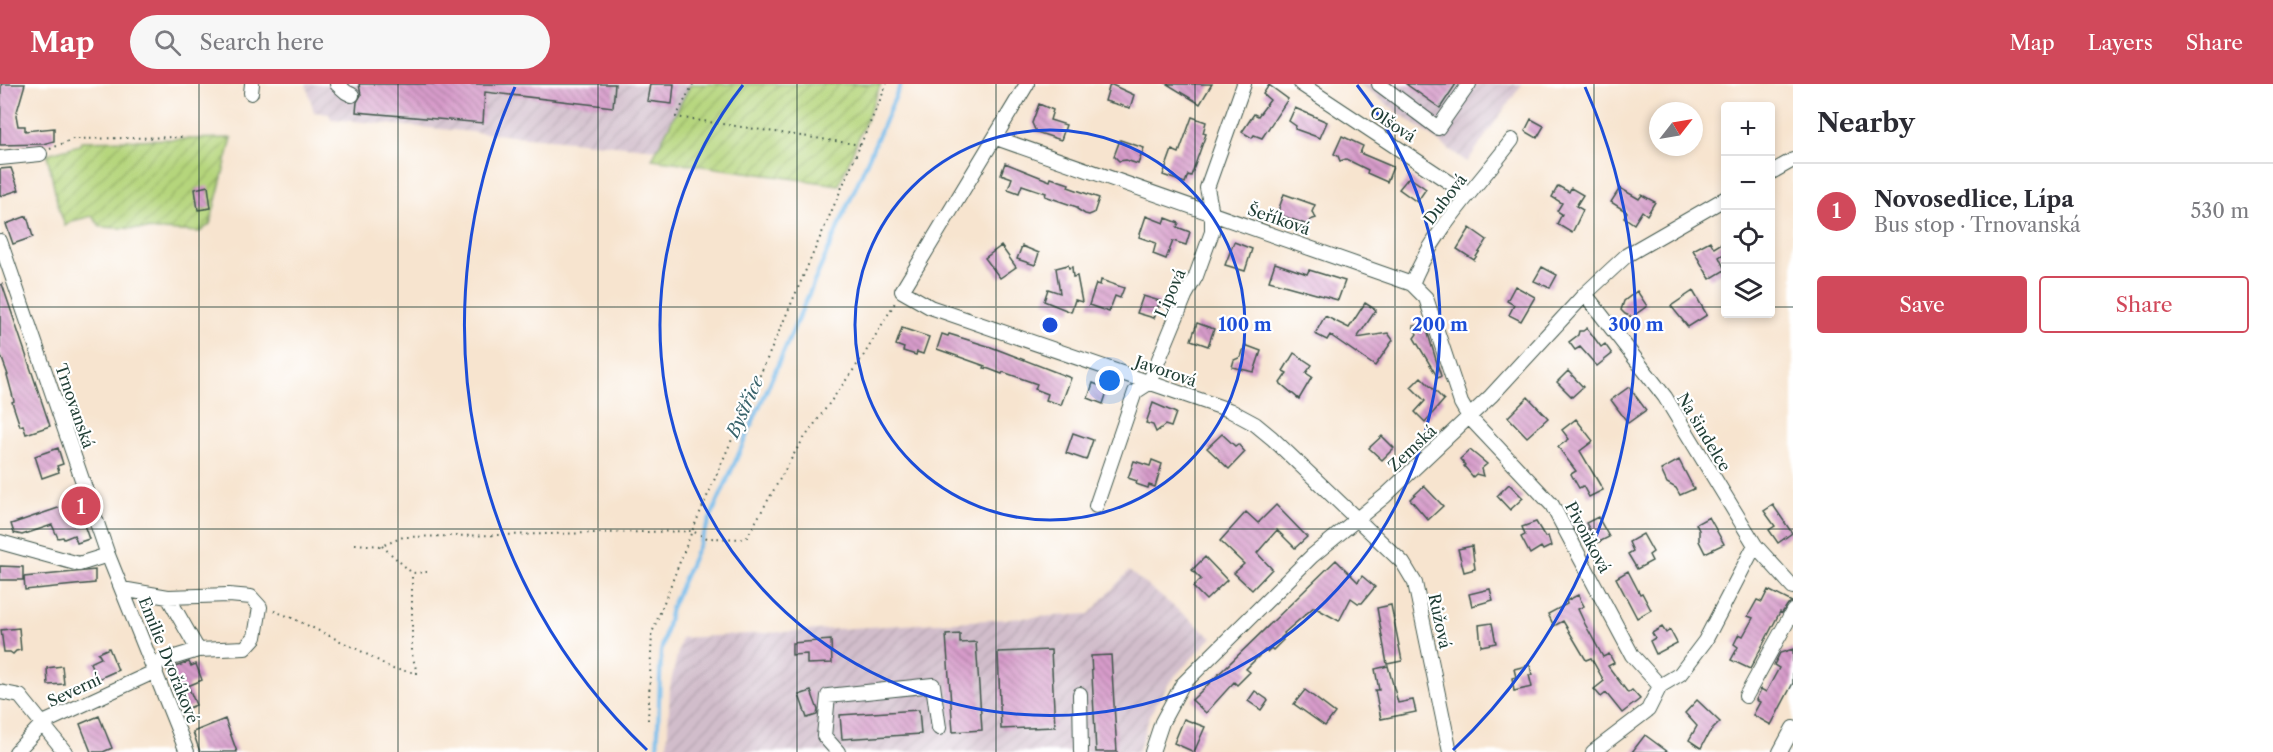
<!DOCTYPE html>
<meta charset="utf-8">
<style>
:root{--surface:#fff;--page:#f7f7f7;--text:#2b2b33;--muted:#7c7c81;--line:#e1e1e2;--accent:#d1495b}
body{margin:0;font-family:"Libre Caslon Text",serif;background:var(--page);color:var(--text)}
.controls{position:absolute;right:18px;top:18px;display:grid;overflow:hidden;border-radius:6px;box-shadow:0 3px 9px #0003}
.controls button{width:54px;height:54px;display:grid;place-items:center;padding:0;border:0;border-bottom:2px solid var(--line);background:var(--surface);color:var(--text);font:30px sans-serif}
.compass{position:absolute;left:1649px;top:18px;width:54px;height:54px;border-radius:50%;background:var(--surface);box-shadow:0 3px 9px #0003;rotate:59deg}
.you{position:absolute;left:1110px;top:297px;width:21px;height:21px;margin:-15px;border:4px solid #fff;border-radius:50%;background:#1a73e8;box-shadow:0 0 0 9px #1a73e833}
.badge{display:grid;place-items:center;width:39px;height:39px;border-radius:50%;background:var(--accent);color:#fff;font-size:20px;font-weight:700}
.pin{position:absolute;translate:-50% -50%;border:3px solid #fff;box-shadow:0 2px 6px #0006}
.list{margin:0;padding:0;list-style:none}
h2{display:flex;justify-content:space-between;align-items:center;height:78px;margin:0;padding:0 24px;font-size:26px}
h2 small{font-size:20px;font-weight:400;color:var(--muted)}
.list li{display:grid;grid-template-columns:39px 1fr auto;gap:18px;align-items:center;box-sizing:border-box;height:96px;padding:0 24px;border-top:2px solid var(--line)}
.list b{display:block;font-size:22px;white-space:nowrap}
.list p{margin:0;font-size:20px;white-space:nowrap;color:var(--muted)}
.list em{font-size:20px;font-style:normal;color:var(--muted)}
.actions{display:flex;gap:12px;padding:18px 24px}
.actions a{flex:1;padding:14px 0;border:2px solid var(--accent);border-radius:6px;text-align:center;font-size:21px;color:var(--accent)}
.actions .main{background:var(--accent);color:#fff}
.icon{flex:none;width:33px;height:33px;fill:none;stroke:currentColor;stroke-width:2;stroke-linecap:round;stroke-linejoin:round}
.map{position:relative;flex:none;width:1793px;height:668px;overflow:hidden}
header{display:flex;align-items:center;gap:36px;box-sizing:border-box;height:84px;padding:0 30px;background:var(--accent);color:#fff}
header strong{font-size:28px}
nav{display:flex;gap:33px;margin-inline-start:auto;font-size:21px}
.search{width:420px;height:54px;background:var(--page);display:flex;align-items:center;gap:15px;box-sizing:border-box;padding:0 21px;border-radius:33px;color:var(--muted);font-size:22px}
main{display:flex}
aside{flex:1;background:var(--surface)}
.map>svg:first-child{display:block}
.industrial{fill:url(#industrial-furrows)}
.garden{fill:url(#garden-furrows);stroke:#6a8958;stroke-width:1.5}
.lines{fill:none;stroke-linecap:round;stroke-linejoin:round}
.stream{stroke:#73bbeb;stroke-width:4}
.building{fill:url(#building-back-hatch)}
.minor-casing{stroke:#3f564b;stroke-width:16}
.path{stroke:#3f564b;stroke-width:2;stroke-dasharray:1.5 4.5;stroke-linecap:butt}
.minor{stroke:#fff;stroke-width:14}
.grid{fill:none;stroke:#1f3d34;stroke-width:1.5;stroke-opacity:0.55}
.ring{fill:none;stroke:#1d4ed8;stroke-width:3}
.labels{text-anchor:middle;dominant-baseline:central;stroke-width:4.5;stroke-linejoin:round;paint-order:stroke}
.street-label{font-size:16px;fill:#1f3d34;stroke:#fff}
.water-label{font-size:18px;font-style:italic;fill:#38636b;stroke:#fff}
.centre{fill:#1d4ed8;stroke:#fff;stroke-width:3}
.ring-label{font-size:18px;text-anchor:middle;font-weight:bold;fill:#1d4ed8;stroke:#fff;stroke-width:4.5;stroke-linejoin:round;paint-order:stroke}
</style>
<header>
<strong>Map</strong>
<div class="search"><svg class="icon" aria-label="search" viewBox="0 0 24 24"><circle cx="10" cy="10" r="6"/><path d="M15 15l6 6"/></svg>Search here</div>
<nav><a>Map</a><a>Layers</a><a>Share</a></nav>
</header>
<main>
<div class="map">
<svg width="1793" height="668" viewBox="0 0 1793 668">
<defs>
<pattern id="industrial-furrows" width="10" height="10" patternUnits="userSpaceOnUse" patternTransform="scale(1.5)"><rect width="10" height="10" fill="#d1bdcb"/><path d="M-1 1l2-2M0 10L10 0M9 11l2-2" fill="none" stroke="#b3a3af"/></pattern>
<pattern id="garden-furrows" width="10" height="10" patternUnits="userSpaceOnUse" patternTransform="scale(1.5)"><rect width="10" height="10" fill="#b5d57c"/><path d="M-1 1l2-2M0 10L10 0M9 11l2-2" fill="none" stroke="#93ae66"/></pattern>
<pattern id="building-back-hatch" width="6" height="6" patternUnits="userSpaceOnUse" patternTransform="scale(1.5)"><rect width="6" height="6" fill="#d79bca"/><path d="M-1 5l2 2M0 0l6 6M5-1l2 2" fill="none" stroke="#ae80a5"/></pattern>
</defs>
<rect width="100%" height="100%" fill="#fff"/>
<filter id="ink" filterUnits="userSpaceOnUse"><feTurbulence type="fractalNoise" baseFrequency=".0167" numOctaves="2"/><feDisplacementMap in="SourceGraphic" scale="12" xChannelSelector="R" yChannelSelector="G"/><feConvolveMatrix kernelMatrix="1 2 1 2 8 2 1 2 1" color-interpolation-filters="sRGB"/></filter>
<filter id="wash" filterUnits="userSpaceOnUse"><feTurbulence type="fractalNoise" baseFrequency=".008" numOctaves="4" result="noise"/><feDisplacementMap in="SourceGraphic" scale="24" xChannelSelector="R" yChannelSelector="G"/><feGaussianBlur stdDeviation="1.35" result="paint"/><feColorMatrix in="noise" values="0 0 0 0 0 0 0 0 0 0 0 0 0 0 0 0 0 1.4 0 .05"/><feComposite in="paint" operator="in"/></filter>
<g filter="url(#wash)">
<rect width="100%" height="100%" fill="#f7e4cf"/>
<path class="industrial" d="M306 0H691L658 65 331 35 329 30 314 28Z
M1359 0H1522L1467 78Z
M1129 487 1212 553 1171 596 1150 630 1138 668H667L670 603 681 554 1089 530Z"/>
<path class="garden" d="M691 0H881L839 101 652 75Z
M232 54 210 140 200 148 101 143 92 132 72 137 65 142 58 122 47 70 80 61 81 57Z"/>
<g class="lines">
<path class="stream" d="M657 668 661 568 671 524 901 0"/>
</g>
<g id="blocks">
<path class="building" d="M1 0H25L16 31 18 42H25V47L54 44V57L43 60 0 61Z
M359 0H615L613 23 485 8 483 39 356 28 357 18 361 11Z
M650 0H674L672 20 647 17Z
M1110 0 1134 11 1130 24 1105 17Z
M1167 0H1212L1200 20Z
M1406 0H1456L1440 24Z
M1269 1 1288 15 1262 54 1254 51 1252 54 1242 48 1254 30 1258 32 1270 16 1263 10Z
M1039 20 1053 26 1050 36 1066 41 1061 56 1036 48 1032 39Z
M1295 24 1327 38 1320 54 1295 45 1296 42 1289 37Z
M1192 33 1206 38 1203 49 1206 50 1191 92 1188 91 1185 99 1163 91 1172 66 1179 69Z
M1531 35 1544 42 1537 54 1525 47Z
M1342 52 1363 62 1360 69 1393 83 1387 98 1367 89 1368 86 1346 75 1340 77 1338 72 1334 70Z
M1120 56 1144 64 1138 80 1126 76 1119 77 1114 72Z
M1005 79 1050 97 1051 94 1069 100 1068 103 1099 114 1094 129 1089 131 1085 130 1077 125V123L1045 112 1046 109 1022 101 1019 109 1008 105 1012 94 1001 90Z
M11 84 19 106 0 112V85Z
M1409 93 1426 105 1417 118 1399 105Z
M208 102 211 124 198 126 195 105Z
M1558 102 1569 108 1571 104 1583 111 1576 122 1583 126 1572 149 1557 140 1562 130 1557 127 1562 119 1552 113Z
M1620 104 1639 115 1642 111 1655 118 1647 131 1642 127 1634 140 1624 133 1627 128 1611 118Z
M1284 110 1315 121 1312 128 1316 134 1310 136 1308 141 1277 130Z
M27 132 33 153 13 160 6 140Z
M1146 132 1164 139 1166 134 1179 139 1177 143 1190 148 1186 161 1173 157 1166 175 1153 170 1156 159 1139 153Z
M1470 144 1487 156 1474 176 1457 165Z
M1710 157 1714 164 1725 157V169L1719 173 1725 186 1710 195 1693 166Z
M1234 158 1252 165 1245 187 1225 181Z
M1001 162 1016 183 1000 194 985 174Z
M1022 162 1039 169 1035 181 1017 175Z
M1275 179 1307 190 1309 186 1345 197 1338 216 1269 197Z
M1068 181 1069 184 1072 183 1073 193 1077 192 1082 218 1075 216 1071 228 1044 217 1048 205 1060 209 1056 184Z
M1542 183 1557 191 1550 204 1534 197Z
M1101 196 1124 204 1120 214 1115 212 1109 228 1089 221 1096 200 1100 201Z
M2 200 50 342 26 350 23 341 20 342 12 318 14 317 7 291H8L0 269V201Z
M1515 202 1535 213 1521 237 1509 231 1514 221 1507 217Z
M1637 207 1647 222 1632 233 1625 230 1621 226 1624 217Z
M1693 207 1707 231 1688 243 1671 222Z
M1143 212 1160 217 1154 234 1137 229Z
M1365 219 1376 226 1357 254 1388 249 1393 256 1375 282 1330 251 1327 256 1315 250 1325 232 1349 244Z
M1197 239 1214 245 1208 262 1191 256Z
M1425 240 1441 292 1438 294 1414 254 1417 250 1413 242Z
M902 244 929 253 923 270 917 268 916 271 903 267 904 264 896 261Z
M1587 244 1601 263 1605 260 1612 270 1597 282 1580 263 1575 266 1569 258 1578 251 1579 247H1583Z
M942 250 948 252 949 250 991 263 1071 294 1061 321 1046 316 1048 310 1035 305 1037 300 1003 288 1002 290 989 285 984 284 985 282 937 265Z
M1245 261 1261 267 1254 288 1232 283 1234 276 1241 273Z
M1294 269 1312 281 1306 289 1312 293 1299 315 1280 299 1287 289 1283 287Z
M1568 287 1583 303 1572 313 1557 298Z
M1421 293 1444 316 1425 338 1415 328 1425 317 1411 303Z
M1093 299 1108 305 1103 320 1088 314Z
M1629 303 1646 326 1628 339 1611 316Z
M1528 313 1548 334 1527 353 1508 333Z
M1153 319 1176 329 1171 343 1165 341 1156 348 1153 341 1146 339Z
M1576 335 1593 357 1580 367 1603 406 1589 413 1583 402 1579 404 1571 390 1576 387 1558 363 1569 355 1562 346Z
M1073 349 1093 356 1086 376 1066 369Z
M1222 350 1235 362 1238 360 1245 368 1229 385 1207 364Z
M1382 352 1394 364 1382 376 1369 364Z
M58 364 63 380 57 382 59 388 42 394 35 372Z
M1470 366 1487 380 1481 385 1483 392 1476 390 1473 393 1464 382 1465 381 1460 375Z
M1152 376 1162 380 1155 403 1149 401 1148 404 1136 400 1137 397 1128 394 1134 377 1150 382Z
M1679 376 1694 405 1680 411 1676 404 1667 399 1661 386Z
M1509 400 1523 414 1510 426 1497 412Z
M1424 402 1443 422 1428 436 1410 415Z
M76 418 89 455 77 459 74 451 64 455 63 453 58 454 52 441 22 451 14 449 11 440Z
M1276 421 1307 453 1295 464 1277 446 1257 469 1272 485 1252 506 1234 489 1244 480 1220 457 1246 428 1258 439Z
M1773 421 1792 449 1778 459 1769 446 1775 442 1764 427Z
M1598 433 1609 453 1597 459 1586 439Z
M1709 433 1724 460 1705 469 1699 457V446L1696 440Z
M1536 438 1545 453 1548 452 1551 462 1543 466 1541 463 1530 470 1521 453 1525 451 1522 443Z
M1643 450 1653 468 1649 471 1652 477 1637 485 1628 470 1633 467 1629 458Z
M1472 462 1475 485 1464 488 1458 465Z
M1205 473 1227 496 1206 516 1193 503 1201 495 1192 486Z
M1336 476 1358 498 1362 492 1375 503 1362 519H1358L1351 514 1339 537 1314 523 1284 549 1285 550 1281 554 1283 556 1273 566 1271 564 1267 568 1265 566 1246 585 1250 588 1237 601 1234 598 1206 629 1192 616Z
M0 482 23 483V496H0Z
M95 486V499L25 506 24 493Z
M1628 487 1640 510 1642 509 1651 526 1637 534 1616 494Z
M1490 505 1493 516 1472 522 1469 510Z
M1768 506 1792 518 1788 520 1782 529 1780 528 1750 585 1731 576 1738 563 1734 560 1739 550 1743 552 1753 534 1748 532 1757 516 1762 518Z
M1578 511 1584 522 1578 525 1585 540 1603 573 1609 570 1614 579 1608 582 1628 609 1632 606 1640 615 1622 629 1606 609 1601 613 1594 605 1604 597 1591 574 1586 576 1563 537 1554 542 1548 530 1567 520 1566 517Z
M1391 521 1402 577 1387 580 1377 524Z
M1492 539 1496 559 1481 562 1479 541Z
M1662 543 1666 549 1670 546 1677 559 1656 570 1650 557 1655 554 1652 549Z
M19 544 21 566 16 567 13 570 10 568H4L1 546Z
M960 550V559L976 558 982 646 953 648 946 551Z
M831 556 832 579 807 580V570L792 571V559Z
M109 564 118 586 98 595 90 579 101 574 98 569Z
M1793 565V599L1771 641 1753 631 1760 618 1756 616 1761 605 1766 608 1779 584 1774 581 1780 569Z
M1051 566 1055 643 1001 645 998 568Z
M1111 571 1117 668H1096L1091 572Z
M189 578 191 582 196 580 202 596 188 602 196 621 186 625 179 606 176 607 167 586Z
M1530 581 1532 591H1529L1532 603 1514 607 1512 594 1516 593 1514 585Z
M62 582 64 600 48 601 47 584Z
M1388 582 1398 619 1413 616 1416 628 1381 635 1375 606H1379L1375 585Z
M1305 606 1335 629 1325 642 1294 620Z
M811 607 818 626 817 631 807 634 799 611Z
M1255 607 1268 616 1261 626 1248 617Z
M1697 616 1720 638 1709 649 1701 664 1689 656 1697 642 1685 629Z
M919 626 921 650 842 655 840 631Z
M99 632 112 664 103 668H91L80 640Z
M225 635 237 668H200L193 648Z
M1184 635 1205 643 1194 668 1174 659Z
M1645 651 1668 668H1632Z"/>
</g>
</g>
<g filter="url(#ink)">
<use href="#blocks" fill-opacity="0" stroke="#3f564b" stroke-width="1.5"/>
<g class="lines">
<g class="minor-casing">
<path id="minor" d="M337 0 346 8 352 11
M1027 0 902 207 930 223 1229 326 1255 340 1272 354 1403 479 1415 499 1450 668
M1301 0 1467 110
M1379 0 1438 44 1469 0
M251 9 252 0
M996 54 1412 200 1426 214 1461 319 1469 333 1552 421 1632 571 1660 602
M0 74 40 70
M1770 89 1793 76
M0 157 108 471 187 668
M1412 200C1434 144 1477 103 1512 56
M1585 210 1665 313 1755 461 1793 503
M1096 422 1135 308 1149 299 1185 212 1196 192 1212 148V129L1207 104 1244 0
M0 458 79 480 108 471
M122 505 168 513 229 511 251 513 260 523 255 553 245 564 198 566 152 580
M168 513 198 566
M1660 602 1680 590 1705 557 1755 461
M0 608 20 612 65 668
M1080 610 1081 668
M1746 612 1793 527
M16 668 43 639 156 587
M838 668 824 652 828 612 933 601 939 644
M1152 668 1162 638 1182 601 1312 472 1385 412 1491 312 1585 210 1627 171 1726 114
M1593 668 1648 626 1660 602
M1780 668 1793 644"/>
</g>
<path class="path" d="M693 0 676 33 861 61
M50 65 73 55 183 53
M355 460 382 462 403 453 692 447 707 454 746 455 798 363 864 271 896 217
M382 462 412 489 427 488
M274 527 290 533 359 566 393 585 417 589 412 570V489
M648 636 652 549 692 447 887 0"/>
<use href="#minor" class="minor"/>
</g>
</g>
<path class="grid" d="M199 0V668M398 0V668M598 0V668M797 0V668M996 0V668M1195 0V668M1395 0V668M1594 0V668M0 223H1726M1770 223H1793M0 445H1793"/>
<g class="ring">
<circle cx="1050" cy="241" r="195"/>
<path d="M1357 1A390 390 0 1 1 743 1"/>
<path d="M647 666A586 586 0 0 1 515 3M1585 3A586 586 0 0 1 1453 666"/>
</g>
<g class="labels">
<g class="street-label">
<text transform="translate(1393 40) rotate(33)">Olšová</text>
<text transform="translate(1445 115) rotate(-52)">Dubová</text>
<text transform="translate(1279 135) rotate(19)">Šeříková</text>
<text transform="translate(1170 209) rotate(-66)">Lipová</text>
<text transform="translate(1166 287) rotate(19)">Javorová</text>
<text transform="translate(75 322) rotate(71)">Trnovanská</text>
<text transform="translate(1704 348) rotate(59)">Na šindelce</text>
<text transform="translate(1412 364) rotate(-43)">Zemská</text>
<text transform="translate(1588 453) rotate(62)">Pivoňková</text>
<text transform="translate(1440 537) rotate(78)">Růžová</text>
<text transform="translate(169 576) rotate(68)">Emilie Dvořákové</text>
<text transform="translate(74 606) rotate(-25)">Severní</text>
</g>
<g class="water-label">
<text transform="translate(745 323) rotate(-66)">Bystřice</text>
</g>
</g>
<circle cx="1050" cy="241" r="9" class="centre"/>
<g class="ring-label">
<text x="1245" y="247">100 m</text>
<text x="1440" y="247">200 m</text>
<text x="1636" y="247">300 m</text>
</g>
</svg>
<div class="controls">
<button>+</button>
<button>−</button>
<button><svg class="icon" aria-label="locate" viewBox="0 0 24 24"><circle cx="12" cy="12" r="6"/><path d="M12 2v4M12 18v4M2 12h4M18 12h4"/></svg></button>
<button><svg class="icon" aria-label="layers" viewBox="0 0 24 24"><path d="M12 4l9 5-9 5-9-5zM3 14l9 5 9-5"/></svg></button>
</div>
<svg class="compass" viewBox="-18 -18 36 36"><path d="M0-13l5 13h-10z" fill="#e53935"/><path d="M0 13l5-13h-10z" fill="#7c7c81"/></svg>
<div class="you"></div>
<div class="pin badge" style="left:81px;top:422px">1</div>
</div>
<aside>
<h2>Nearby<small></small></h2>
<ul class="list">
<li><span class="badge">1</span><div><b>Novosedlice, Lípa</b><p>Bus stop · Trnovanská</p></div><em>530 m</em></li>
</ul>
<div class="actions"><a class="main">Save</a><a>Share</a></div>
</aside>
</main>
